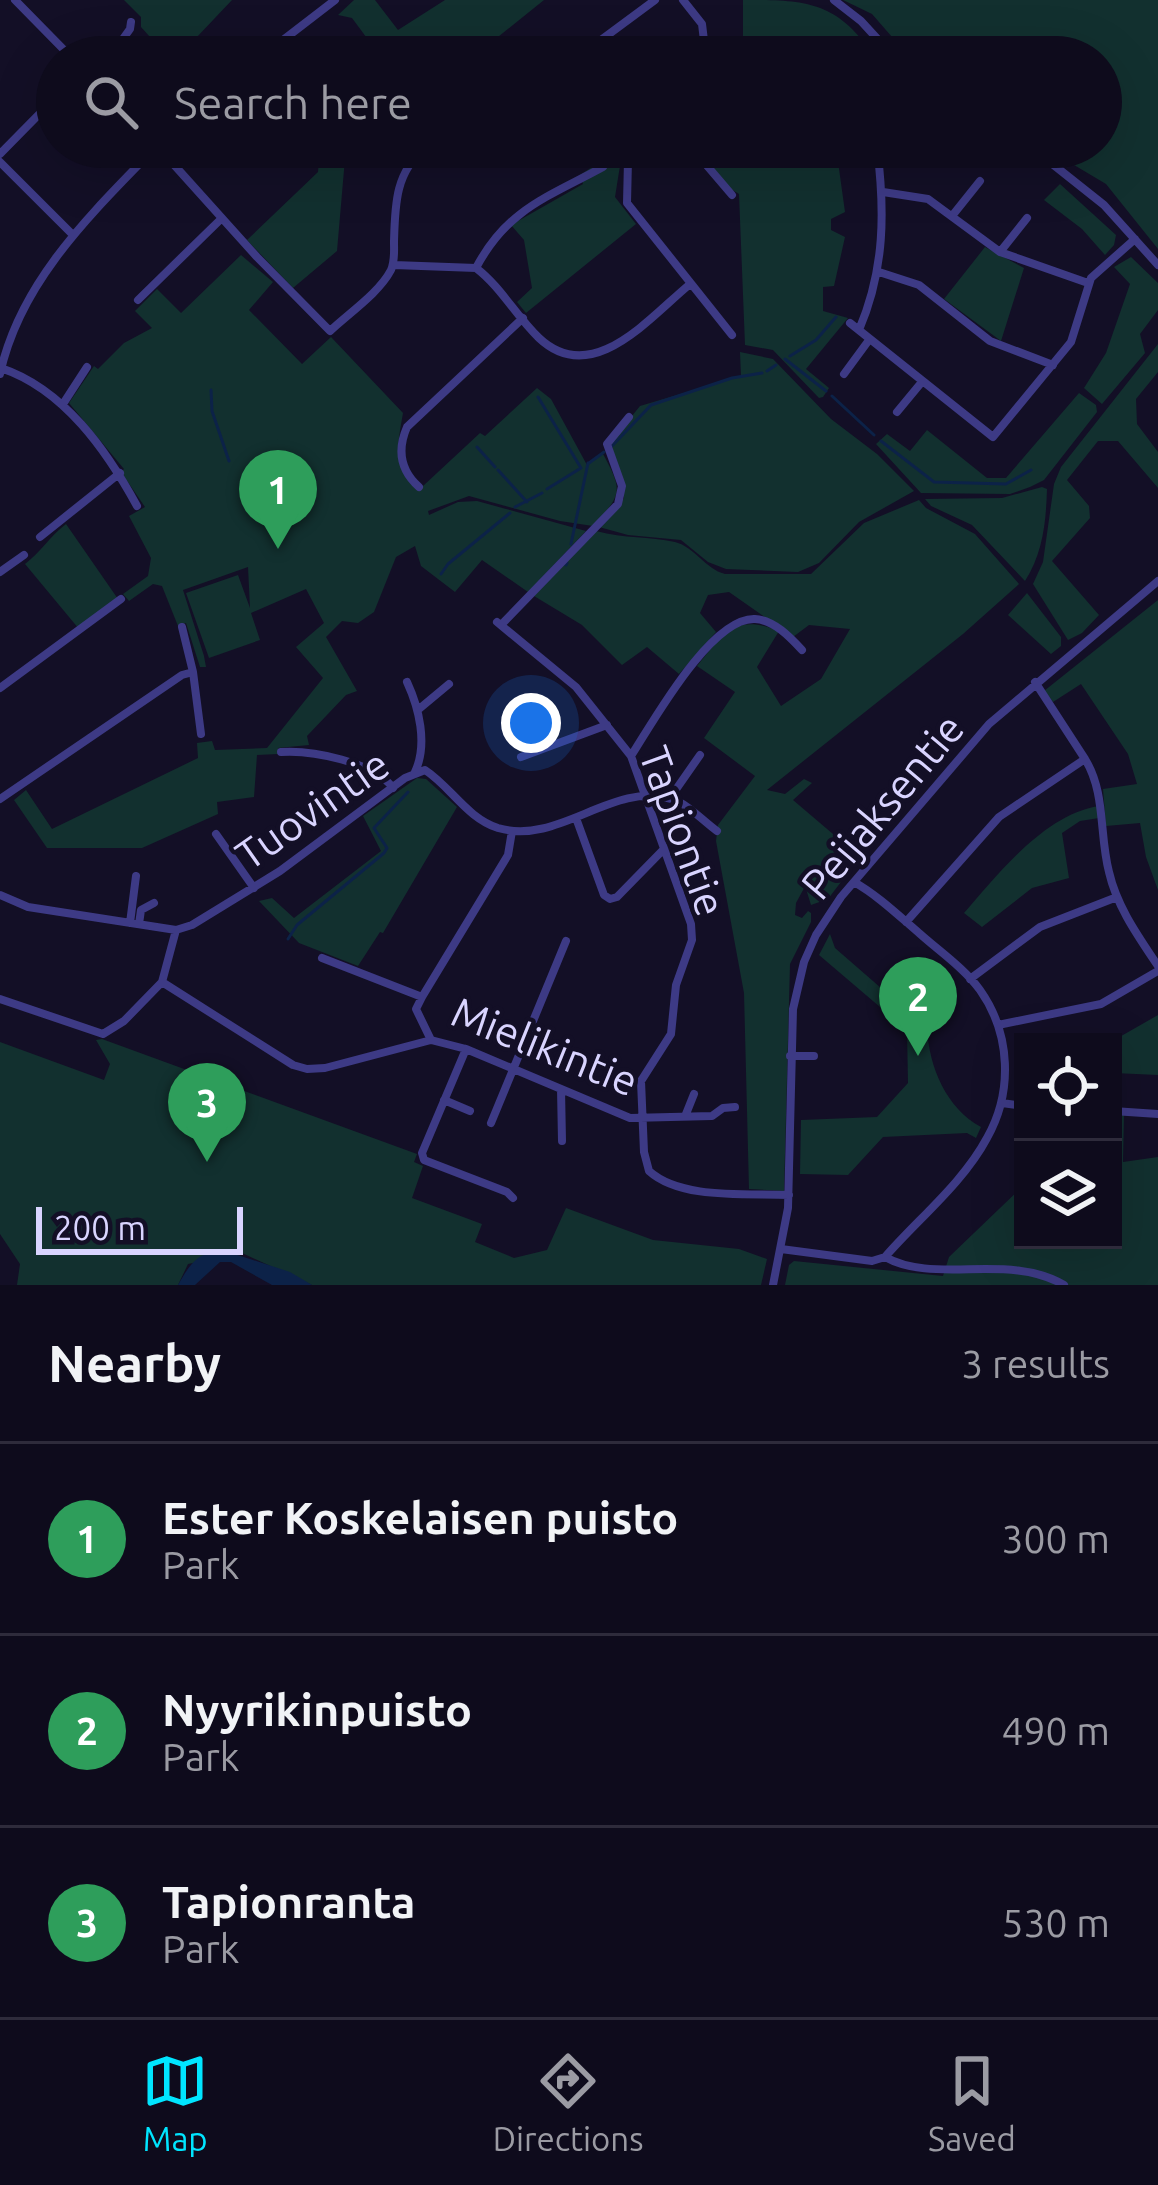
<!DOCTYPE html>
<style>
:root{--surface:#0e0b1c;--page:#1c1929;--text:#f1f3f6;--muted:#9b9ba3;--line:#2e2b3b;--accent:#00e5ff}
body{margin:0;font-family:Ubuntu,sans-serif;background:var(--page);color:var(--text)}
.controls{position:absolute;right:36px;bottom:36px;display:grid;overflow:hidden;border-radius:0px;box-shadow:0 12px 48px #0002}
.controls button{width:108px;height:108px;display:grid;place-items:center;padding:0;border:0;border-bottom:3px solid var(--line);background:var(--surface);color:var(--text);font:60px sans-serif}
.scale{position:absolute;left:36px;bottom:30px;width:207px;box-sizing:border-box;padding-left:12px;border:6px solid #d9d4ff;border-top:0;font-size:33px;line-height:42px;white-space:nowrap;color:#d9d4ff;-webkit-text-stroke:9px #130f26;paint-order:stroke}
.you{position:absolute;left:531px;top:723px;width:42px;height:42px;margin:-30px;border:9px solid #fff;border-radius:50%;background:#1a73e8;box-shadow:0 0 0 18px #1a73e833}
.badge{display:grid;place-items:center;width:78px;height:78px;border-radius:50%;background:var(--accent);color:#fff;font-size:39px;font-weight:700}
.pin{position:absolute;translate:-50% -99px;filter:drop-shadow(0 3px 6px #0008)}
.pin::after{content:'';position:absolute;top:63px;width:42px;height:36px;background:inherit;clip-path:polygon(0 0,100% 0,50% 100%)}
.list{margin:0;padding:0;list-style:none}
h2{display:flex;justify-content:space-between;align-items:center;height:156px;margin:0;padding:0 48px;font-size:51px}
h2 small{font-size:39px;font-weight:400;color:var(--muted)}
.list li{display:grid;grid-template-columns:78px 1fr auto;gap:36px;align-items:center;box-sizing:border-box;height:192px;padding:0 48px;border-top:3px solid var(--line)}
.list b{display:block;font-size:45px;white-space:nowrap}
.list p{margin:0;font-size:39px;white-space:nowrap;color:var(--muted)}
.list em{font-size:39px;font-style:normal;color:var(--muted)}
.icon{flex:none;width:66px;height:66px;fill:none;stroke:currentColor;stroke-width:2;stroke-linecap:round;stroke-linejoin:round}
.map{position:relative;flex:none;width:1158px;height:1285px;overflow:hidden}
.search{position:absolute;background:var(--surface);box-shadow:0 12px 48px #0002;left:36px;right:36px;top:36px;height:132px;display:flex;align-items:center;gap:30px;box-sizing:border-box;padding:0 42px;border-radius:66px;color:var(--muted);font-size:45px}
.sheet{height:732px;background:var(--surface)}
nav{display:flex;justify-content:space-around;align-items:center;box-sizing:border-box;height:168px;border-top:3px solid var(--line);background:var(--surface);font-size:33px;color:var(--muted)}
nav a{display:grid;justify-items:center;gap:6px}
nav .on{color:var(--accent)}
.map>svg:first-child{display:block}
.green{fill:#12302f}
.water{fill:#0c2248}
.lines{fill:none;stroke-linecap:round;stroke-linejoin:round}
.stream{stroke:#0c2248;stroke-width:3}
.minor{stroke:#3d3a85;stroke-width:8}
.labels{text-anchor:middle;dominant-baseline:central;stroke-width:9;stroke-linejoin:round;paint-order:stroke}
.street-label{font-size:42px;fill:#d9d4ff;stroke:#130f26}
</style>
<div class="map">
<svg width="1158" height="1285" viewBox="0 0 1158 1285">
<rect width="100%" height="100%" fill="#130f26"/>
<path class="green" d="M124 0H232L178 57H168L141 27V17Z
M354 0H375L398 30 445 0H544L493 41 505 57H481L474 48 460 57H358L372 45 352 18 338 15Z
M743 0C803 0 838 0 874 57H743Z
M843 0H1158V249L1106 184 1069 162 1057 166 1031 147H1101V57H894L892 54 899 45 872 14Z
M320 147H346L337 251 293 288 247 240 318 172Z
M576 147H623L615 197 636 224 526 313 517 302 532 288 524 240 511 225 583 184 580 175 592 167Z
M700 147H836L845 212 831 219V230L845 237 834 286 823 287V311L848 318 806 369 829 388 823 397 819 398 773 350 745 345 739 194 718 181 698 149Z
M1060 184 1116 235 1114 245 1105 255 1082 229 1044 200Z
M985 247 1024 268 1001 341 944 299Z
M241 255 273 282 249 310 302 364 331 337 403 413C398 442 392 465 415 488L423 486 480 433 485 436 537 388 551 399 587 465 602 452C623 491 623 493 593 526L560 521 469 496 428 511 429 515 458 502 477 501 586 531 528 592 482 560 455 592 421 566 415 546 396 557 374 612 358 623 342 621 326 637 357 691 346 695 307 736 309 745 278 748V754L257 755 254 797 217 802 218 814 142 848H47L14 800 26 790 52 829 198 758 197 743 212 741 215 750 267 748 323 678 296 647 324 623 306 589 251 613 260 640 209 658 186 593 238 575 250 608 248 567 183 590 204 656 206 667H200L186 623 178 626 162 586 153 584 129 601 123 594 148 576 151 558 129 516 145 507 121 472 124 469 69 403 94 366 98 369 124 343 152 328 135 311 157 289 181 313Z
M1131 257 1158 283V310L1140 334 1145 353 1102 404 1084 388 1106 353 1130 284 1114 267Z
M1158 344V372L1136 399 1137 424 1158 452V488L1118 441H1098L1067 480 1089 506 1090 518 1052 561 1099 615 1082 633 1068 640 1033 584 1043 562 1054 484 1061 467Z
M740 352 773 359 831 419 877 454 914 491 859 522 819 563 798 572 726 569 708 562 681 540 628 535 599 527 624 498 611 442 640 406 741 376Z
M1079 393 1096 405 1097 412 1044 480 1030 487 1010 494 921 493 876 444 887 434 910 451 927 430 987 478H1006Z
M1042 487 1047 489C1046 522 1043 553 1025 581L972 525 931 506 925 499 1002 498Z
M919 500 926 508 975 534 1019 584 963 634 767 790 785 794 804 779 812 783 793 800 860 857 828 899 811 905 806 889 811 881 809 879 796 903 795 915 802 918 808 911 811 913V922L790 964 784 1191 749 1189 744 993 716 841 718 825 755 776 704 738 735 692 697 666C724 633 735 613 779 631L757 667 781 706 821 679 850 629 809 625 793 637 729 592 708 595 700 613 716 632 679 674 647 647 622 665 582 625 534 596 596 531C625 539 649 536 675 542 695 547 705 569 725 574H811L864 523Z
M66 524 118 599 79 629 25 564C41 552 49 537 66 524Z
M1027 593 1061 637V646L1051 654 1008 615Z
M1158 600V890L1146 857 1140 823 1106 826 1103 789 1137 784 1128 754 1081 684 1053 702 1044 691Z
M417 778 426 779 457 807 383 933 380 932 358 966 299 943 259 901 272 898 294 918 381 851 363 816Z
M1099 806V818L1080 821 1062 833 1069 878 1032 888 982 927 964 913C998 874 1045 814 1099 806Z
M830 934 835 948 927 1028C929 1067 946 1108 981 1127L976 1138 967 1133 883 1137 848 1175 800 1174 801 1120 877 1117 908 1083 907 1030 819 955Z
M1158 1015V1075L1114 1073 1113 1091V1042H1097L1116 1039Z
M102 1039 417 1154 414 1162 423 1166 412 1198 482 1224 475 1242 514 1258 547 1250 566 1208 653 1240 739 1249 767 1259 761 1285H312L242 1253 188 1264 178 1285H17L20 1264 0 1234V1042L104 1080 110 1064 96 1040Z
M1113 1114 1124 1115 1123 1162 1158 1157V1285H785L789 1265 794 1261 943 1276 949 1257 1023 1186V1240H1113Z"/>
<path class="water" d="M222 1250 290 1272 312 1285H272L231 1262H220L195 1285H178C190 1264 197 1253 222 1250Z"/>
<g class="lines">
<path class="stream" d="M790 356 816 340 836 317
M785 359 826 391
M767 371 776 365
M211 390 212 411 229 461
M832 396 874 435
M538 397 581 468
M881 441 934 482 1006 484 1031 470
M612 446 651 405 732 378 762 373
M477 447 495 467
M589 463 604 452
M498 470 527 502
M547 489 581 468
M515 507 542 493
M571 544 588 463
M566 565 567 563
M441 574 448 564 510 513
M288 939 297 925 384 853 387 848 374 828 408 792"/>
<path class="minor" d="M15 0 71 57
M683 0 702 24 706 57
M834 0 861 21 894 57
M110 57 130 29 131 22
M261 57 335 0
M578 57 655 0
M158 147 257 257 330 331C349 313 379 293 391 270 395 261 394 252 394 242 395 205 395 172 426 147
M636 147 628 160 627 203 732 335
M691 147 732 195
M1031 147 1104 205 1158 265
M0 154 57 96
M0 162 72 234
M883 192 928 199 1000 252 1088 283
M952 216 980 181
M1000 252 1027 218
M394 265 476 268C501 287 516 316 539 338 592 388 649 318 689 285
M476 268C507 209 548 197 603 167
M879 272 919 285 990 341 1053 365
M138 300 221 219
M850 323 993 437 1071 342 1091 278 1135 239
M859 330C885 269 885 211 877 147
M1 368C64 389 107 451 137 506
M0 374C20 281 92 213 156 147
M844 374 869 340
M63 404 87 367
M897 412 921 383
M419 487C400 470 397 450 407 427L523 318
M40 537 120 473
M0 572 24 555
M497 622 576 687 631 756 691 924 692 940 676 985 671 1034 641 1081 644 1152 649 1171C681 1200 747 1193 789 1195
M501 625 618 504 622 486 607 444 629 417
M193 672 201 734
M407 682C419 708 428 744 415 772
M0 688 121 599
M419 709 449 684
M281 752C312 750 374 762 393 788
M631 756C653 722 711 617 755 619 774 620 790 637 802 650
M521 757 607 725
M1085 759C1106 793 1099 834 1109 872 1117 907 1138 936 1158 966
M670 798 700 755
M0 799 182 675 193 672 182 627
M576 818 604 895 610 899 617 897 663 850
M216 834 254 888
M0 895 28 907 176 930 192 925 280 871 405 778 425 770C451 787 467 818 498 828 559 846 612 781 671 799 687 803 703 821 717 831
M906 922 999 817 1085 759 1035 682
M130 923 136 876
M139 924 141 910 154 903
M176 930 162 982 293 1065 307 1069 325 1068 431 1040
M322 958 422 997 416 1009 431 1040 466 1049 630 1118 712 1116 723 1108 735 1107
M970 979 1040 927 1117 897
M422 997 508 855 512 831
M0 999 103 1034 124 1021 162 982
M998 1025 1101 1004 1158 971
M466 1049 422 1153 424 1160 507 1192 513 1198
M790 1056H814
M561 1089 562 1141
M444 1100 470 1111
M1002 1103 1023 1106
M1113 1111 1158 1114
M686 1114 694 1094
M491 1123 566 941
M781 1249 872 1261 885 1257C918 1219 963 1183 987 1138 1013 1092 1011 1034 980 990 964 968 939 951 919 933 898 915 877 895 854 882
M885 1257C935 1285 1009 1252 1064 1285
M773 1285 788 1208 793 1009 804 962 816 935 841 897 989 724 1158 581"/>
</g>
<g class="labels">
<g class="street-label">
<text transform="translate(882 806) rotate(-50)">Peijaksentie</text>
<text transform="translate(312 809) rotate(-35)">Tuovintie</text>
<text transform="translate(683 831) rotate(70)">Tapiontie</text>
<text transform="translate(545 1046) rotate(22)">Mielikintie</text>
</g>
</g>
</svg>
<div class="controls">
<button><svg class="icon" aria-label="locate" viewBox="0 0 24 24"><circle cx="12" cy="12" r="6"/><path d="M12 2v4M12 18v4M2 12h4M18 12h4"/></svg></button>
<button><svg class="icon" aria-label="layers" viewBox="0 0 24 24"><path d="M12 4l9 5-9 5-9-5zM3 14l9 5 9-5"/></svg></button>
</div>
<div class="scale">200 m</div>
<div class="you"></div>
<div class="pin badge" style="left:278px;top:549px;background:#2e9e5b">1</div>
<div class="pin badge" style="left:918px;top:1056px;background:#2e9e5b">2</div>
<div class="pin badge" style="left:207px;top:1162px;background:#2e9e5b">3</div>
<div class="search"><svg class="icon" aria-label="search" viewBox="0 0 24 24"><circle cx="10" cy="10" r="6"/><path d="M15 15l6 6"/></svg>Search here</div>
</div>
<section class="sheet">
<h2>Nearby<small>3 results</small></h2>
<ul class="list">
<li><span class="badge" style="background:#2e9e5b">1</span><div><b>Ester Koskelaisen puisto</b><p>Park</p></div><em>300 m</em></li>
<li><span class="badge" style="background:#2e9e5b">2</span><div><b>Nyyrikinpuisto</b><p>Park</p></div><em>490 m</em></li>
<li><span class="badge" style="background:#2e9e5b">3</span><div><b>Tapionranta</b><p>Park</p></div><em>530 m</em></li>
</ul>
</section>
<nav>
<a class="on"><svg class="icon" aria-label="map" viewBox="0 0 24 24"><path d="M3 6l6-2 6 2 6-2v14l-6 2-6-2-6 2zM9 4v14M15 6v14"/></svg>Map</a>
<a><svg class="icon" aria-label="directions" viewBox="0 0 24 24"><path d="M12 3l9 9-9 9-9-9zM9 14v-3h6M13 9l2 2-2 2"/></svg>Directions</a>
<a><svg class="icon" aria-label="saved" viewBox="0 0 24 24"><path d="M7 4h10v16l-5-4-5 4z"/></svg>Saved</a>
</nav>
